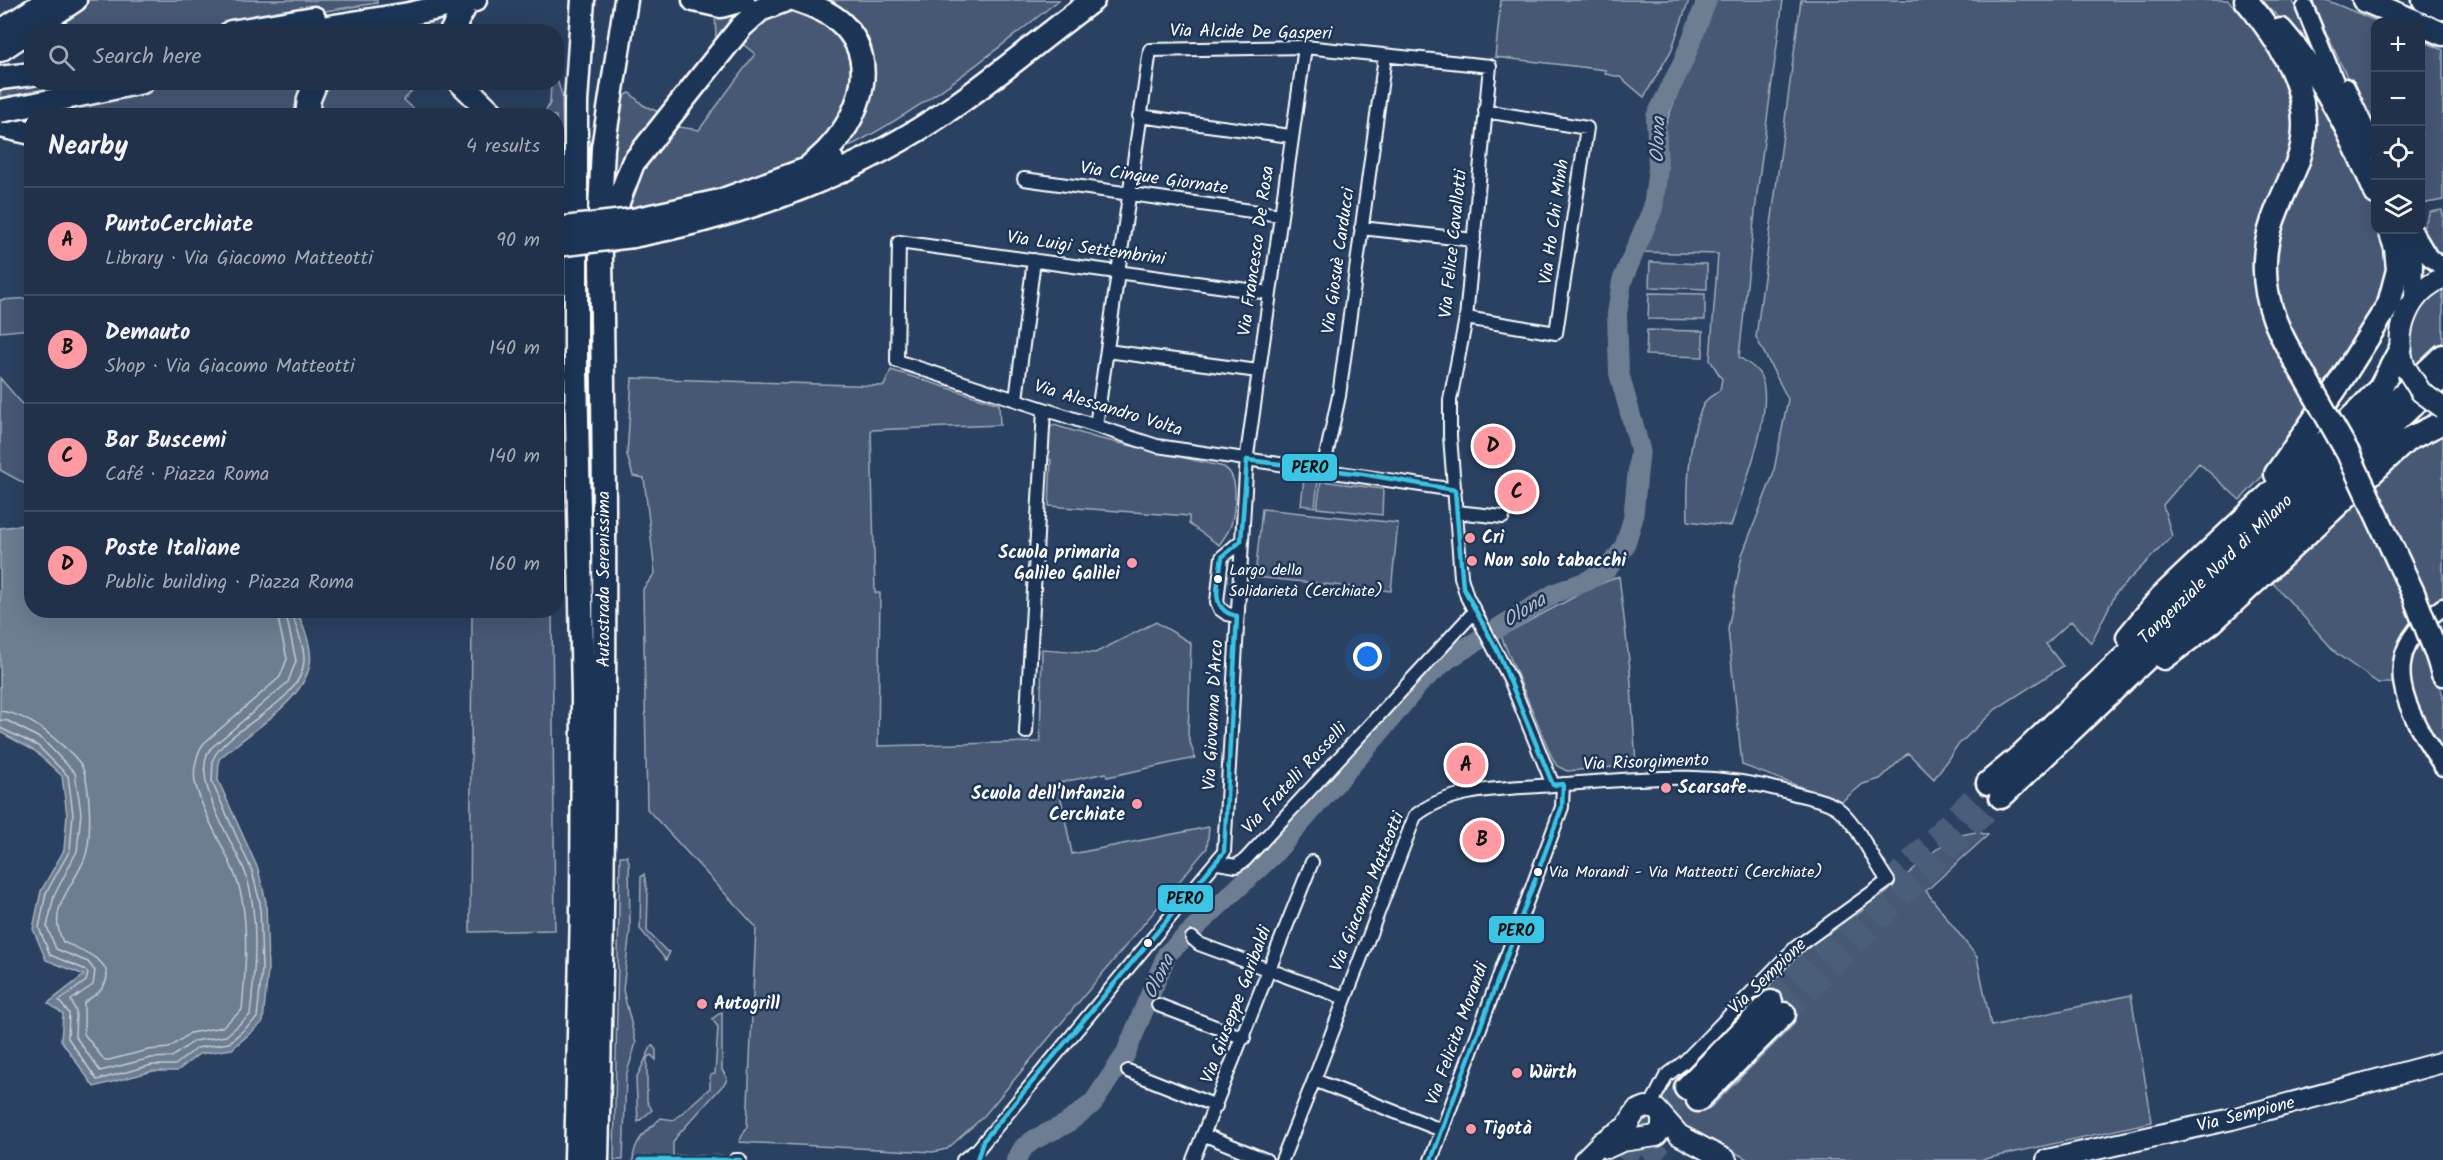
<!DOCTYPE html>
<meta charset="utf-8">
<style>
:root{--surface:#203149;--page:#283950;--text:#f1f3f6;--muted:#a2a9b4;--line:#3d4c61;--accent:#ff9aa2}
body{margin:0;font-family:Kalam,sans-serif;background:var(--page);color:var(--text)}
.controls{position:absolute;right:18px;top:18px;display:grid;overflow:hidden;border-radius:12px;box-shadow:0 6px 24px #0002}
.controls button{width:54px;height:54px;display:grid;place-items:center;padding:0;border:0;border-bottom:2px solid var(--line);background:var(--surface);color:var(--text);font:30px sans-serif}
.you{position:absolute;left:1368px;top:657px;width:21px;height:21px;margin:-15px;border:4px solid #fff;border-radius:50%;background:#1a73e8;box-shadow:0 0 0 9px #1a73e833}
.badge{display:grid;place-items:center;width:39px;height:39px;border-radius:50%;background:var(--accent);color:#111;font-size:20px;font-weight:700}
.pin{position:absolute;translate:-50% -50%;border:3px solid #fff;box-shadow:0 2px 6px #0006}
.list{margin:0;padding:0;list-style:none}
h2{display:flex;justify-content:space-between;align-items:center;height:78px;margin:0;padding:0 24px;font-size:26px}
h2 small{font-size:20px;font-weight:400;color:var(--muted)}
.list li{display:grid;grid-template-columns:39px 1fr auto;gap:18px;align-items:center;box-sizing:border-box;height:108px;padding:0 24px;border-top:2px solid var(--line)}
.list b{display:block;font-size:22px;white-space:nowrap}
.list p{margin:0;font-size:20px;white-space:nowrap;color:var(--muted)}
.list em{font-size:20px;font-style:normal;color:var(--muted)}
.icon{flex:none;width:33px;height:33px;fill:none;stroke:currentColor;stroke-width:2;stroke-linecap:round;stroke-linejoin:round}
.map{position:relative;flex:none;width:2443px;height:1160px;overflow:hidden}
.search{position:absolute;background:var(--surface);box-shadow:0 6px 24px #0002;left:24px;top:24px;width:540px;height:66px;display:flex;align-items:center;gap:15px;box-sizing:border-box;padding:0 21px;border-radius:24px;color:var(--muted);font-size:22px}
.panel{position:absolute;background:var(--surface);box-shadow:0 6px 24px #0002;left:24px;top:108px;width:540px;height:510px;border-radius:24px}
.map>svg:first-child{display:block}
.green{fill:#465975;stroke:#a2acba;stroke-width:1.5}
.water{fill:#6d7d92;stroke:#a7b1be;stroke-width:1.5}
.lines{fill:none;stroke-linecap:round;stroke-linejoin:round}
.shore{stroke:#c5cbd3;stroke-width:1.5}
.river{stroke:#6d7d92;stroke-width:20}
.street-tunnel{stroke:#4a5e79;stroke-width:12;stroke-dasharray:12 6;stroke-linecap:butt}
.highway-tunnel{stroke:#4a5e79;stroke-width:22;stroke-dasharray:22 11;stroke-linecap:butt}
.street-casing{stroke:#fff;stroke-width:16}
.secondary-casing{stroke:#fff;stroke-width:21}
.primary-casing{stroke:#fff;stroke-width:24}
.highway-casing{stroke:#fff;stroke-width:27}
.street{stroke:#1d3557;stroke-width:12}
.secondary{stroke:#1d3557;stroke-width:16}
.primary{stroke:#1d3557;stroke-width:20}
.highway{stroke:#1d3557;stroke-width:22}
.primary-bridge-casing{stroke:#fff;stroke-width:24;stroke-linecap:butt}
.highway-bridge-casing{stroke:#fff;stroke-width:27;stroke-linecap:butt}
.primary-bridge{stroke:#1d3557;stroke-width:20}
.highway-bridge{stroke:#1d3557;stroke-width:22}
.bus-1-casing{stroke:#1d3557;stroke-width:9}
.bus-1{stroke:#3ac5e4;stroke-width:4.5}
.poi-dot{fill:#ff9aa2;stroke:#1d3557;stroke-width:2}
.bus-dot{fill:#fff;stroke:#1d3557;stroke-width:2}
.labels{text-anchor:middle;dominant-baseline:central;stroke-width:5;stroke-linejoin:round;paint-order:stroke}
.bus-label{font-size:16px;fill:#fff;stroke:#1d3557;text-anchor:start}
.street-label{font-size:18px;fill:#fff;stroke:#1d3557}
.poi-label{font-size:18px;font-weight:bold;fill:#fff;stroke:#1d3557;text-anchor:start}
.water-label{font-size:20px;font-style:italic;fill:#b6bec8;stroke:#1d3557}
.line-badge{stroke:#1d3557;stroke-width:2}
.pale-badge-label{font-size:16px;text-anchor:middle;font-weight:bold;fill:#111}
</style>
<div class="map">
<svg width="2443" height="1160" viewBox="0 0 2443 1160">
<rect width="100%" height="100%" fill="#2a4161"/>
<filter id="ink" filterUnits="userSpaceOnUse"><feTurbulence type="fractalNoise" baseFrequency=".0167" numOctaves="2"/><feDisplacementMap in="SourceGraphic" scale="12" xChannelSelector="R" yChannelSelector="G"/><feConvolveMatrix kernelMatrix="1 2 1 2 8 2 1 2 1" color-interpolation-filters="sRGB"/></filter>
<g filter="url(#ink)">
<path class="green" d="M85 0H377V3L196 31 40 32Z
M755 0H764L716 40 715 11Z
M820 0H1059C988 57 917 114 834 154L869 74Z
M1501 0H1689L1671 51 1644 97 1620 77 1605 74 1606 70 1495 57Z
M1713 0H1783L1757 194 1739 357C1746 362 1757 368 1760 375 1777 406 1742 491 1731 526L1688 521C1687 489 1688 431 1705 402 1708 397 1715 394 1720 390L1722 379 1710 360 1718 254 1640 252 1664 187 1663 131Z
M1801 0H2228C2277 52 2315 101 2283 174 2271 200 2258 227 2256 256 2253 301 2271 340 2293 377L2307 368C2277 316 2258 270 2283 211 2295 182 2311 156 2312 125 2313 112 2310 96 2306 84 2303 75 2297 66 2296 59L2321 94 2375 204 2376 230H2385C2388 244 2393 260 2390 276 2385 310 2334 378 2313 409L2314 412 2290 447 2240 500 2199 463 2163 505 2172 536 2116 593 2091 643 2071 621 2046 644 2063 666 1996 709 1957 746 1934 779 1908 753 1880 779 1863 784 1841 802 1742 765 1728 629 1742 555 1773 475 1788 399 1756 337Z
M2262 0H2292L2313 45 2307 47Z
M2311 0H2326L2379 22H2376L2375 137Z
M793 8 804 10 846 37 857 87 820 149 768 181 626 215 634 178 672 126 699 130 755 54 740 42 761 19Z
M452 11 447 31 327 32Z
M2421 40 2443 50V200L2421 204Z
M557 80 562 95 564 186 561 187 557 177 556 116H543L550 103 551 83Z
M114 83 13 101 0 98V84Z
M168 83H311L302 115 60 116 41 109Z
M324 83H419L404 100 421 115 313 116Z
M630 93 643 105 661 113 618 177 614 175C614 148 617 122 624 96Z
M2442 210 2443 215V259L2438 258 2420 234 2430 212Z
M1650 262 1707 264V289L1649 287Z
M2443 288V342L2417 367C2401 337 2415 305 2443 288Z
M1649 293 1705 294V320L1648 319Z
M31 298V329L0 332V300Z
M1647 330 1703 331V357L1646 355Z
M891 370 999 404 1000 425 871 430 875 593H880L878 746 1040 742 1042 649 1095 653 1156 622 1191 643 1188 735 1195 758 1107 777 1106 773 1058 783 1072 854 1209 827 1207 848 984 1116 947 1149 933 1152 739 1142 747 1126 756 927 647 809 643 589 655 573 644 478 633 476 627 455 632 378 884 386Z
M0 378 31 414V487L0 470Z
M1054 425 1097 438 1224 467C1240 477 1235 508 1231 525 1229 532 1223 539 1219 545L1189 524V516L1049 506 1051 460 1045 459 1049 428Z
M2443 436V597L2424 611 2395 683H2378L2337 654 2273 583C2306 550 2402 441 2443 436Z
M1304 478 1318 480 1315 507 1301 505Z
M1321 481 1383 489 1382 515 1317 508Z
M1262 509 1398 523 1391 591 1255 577Z
M1619 576 1630 669 1636 765 1567 771 1557 766 1551 755 1501 636 1591 588Z
M472 611H552L555 930 470 932Z
M2421 637 2443 696V754C2417 713 2397 684 2421 637Z
M1976 832 1988 835 1926 891 1977 957 1991 1026 2131 995 2152 1122 1980 1160H1749L1690 1128 1679 1119 1672 1096 1678 1080 1708 1110 1794 1024 1760 992 1802 952 1878 900 1938 848 1956 836Z
M620 856H627L629 862 630 930 623 990 636 1043 626 1076 623 1160H614Z
M644 874 648 895 647 931 666 951 670 952 666 960 640 929 641 877Z
M722 1012V1070L727 1078 726 1082 677 1136 673 1143V1160H633C634 1140 646 1131 661 1118L674 1120 710 1088V1075L715 1074 718 1027 712 1019Z
M652 1045 656 1050V1060L651 1055 647 1058V1101L652 1110 638 1122 636 1079Z"/>
<path class="water" d="M31 524 32 610 297 611C303 625 313 648 310 664 303 703 247 733 219 759L218 780 258 869 266 902 268 970 263 1022 232 1049 199 1054 177 1071H153L94 1087 61 1040 63 1014 48 1003 84 975 46 960 33 929 41 891 64 850 67 815 62 776 35 751 0 732V528Z"/>
<g class="lines">
<path class="shore" d="M0 711C18 712 43 728 56 740 65 748 77 756 82 767 91 786 92 838 85 858 73 888 46 908 63 942 81 950 125 964 99 992 94 996 88 999 84 1003V1034L105 1061 148 1050 169 1048 190 1033 222 1027 242 1010C245 976 248 939 243 905 237 862 207 828 196 786 192 774 196 753 204 743L280 677 287 659 276 610
M0 720 8 721 43 740 75 773 81 813 77 851 54 896 47 927 56 949 88 962 95 971 93 985 71 1000 76 1012 75 1036 100 1071 151 1058 172 1057 194 1041 226 1036 250 1015C255 970 260 916 245 872 234 843 188 777 211 748L288 682 296 661 285 610
M0 728 38 746 68 776 73 814 70 850 46 893 39 928 50 955 84 969 88 973 86 981 59 1001 69 1013 68 1038 97 1080 152 1065H175L197 1048 229 1043 257 1018 262 970 260 903 252 871 212 782 213 759C227 727 302 704 304 661 305 643 294 627 292 610"/>
<path class="river" d="M1016 1160 1024 1147 1035 1139 1066 1124 1093 1103 1125 1055 1167 954 1272 856 1376 737 1419 684 1448 659 1555 593 1587 581 1607 569 1624 548 1633 519 1640 449 1619 373 1617 314 1622 281 1653 208 1658 168 1656 117 1683 62 1707 0"/>
<path class="street-tunnel" d="M639 1160H735"/>
<path class="highway-tunnel" d="M1771 1002 1988 783
M1784 1014 2001 797
M1622 1160 1686 1088
M1647 1160 1698 1100"/>
<g class="street-casing">
<path id="street" d="M1139 116 1290 136
M1024 179 1280 215
M1361 228 1474 240
M1269 293 899 242 897 361 1157 446 1455 490
M1466 318 1556 333 1587 128 1485 111
M1107 351 1258 371
M1016 399 1034 260
M1096 426 1150 50 1305 47 1490 66 1466 318 1450 400V436L1461 577 1467 597 1509 677 1553 785C1639 779 1708 769 1792 793 1806 797 1824 799 1836 807 1857 822 1872 859 1888 881L1795 948 1684 1062 1666 1076 1653 1101 1646 1107
M1323 470 1339 396 1385 56
M1456 512 1503 517
M1237 616 1227 614 1220 609 1217 602 1222 557 1241 541
M1026 732 1044 410
M1218 863 1236 866 1245 860 1475 611
M1192 938 1199 944 1345 998
M1158 1005 1244 1038
M1128 1071 1216 1106
M1441 1130 1314 1080 1415 816C1452 786 1507 789 1553 785
M1205 1135 1266 1160
M735 1160H740
M963 1160 978 1149 1224 852 1247 455 1305 47
M1193 1160 1312 862
M1282 1160 1314 1080
M1431 1160 1562 807 1563 784"/>
</g>
<g class="secondary-casing">
<path id="secondary" d="M2305 8 2344 104
M2346 87 2376 151
M2402 230 2414 263 2413 301
M2414 232 2429 257 2443 268
M2443 607C2371 655 2407 712 2443 767"/>
</g>
<g class="primary-casing">
<path id="primary" d="M2404 365C2393 330 2409 292 2443 278
M1607 1148 1622 1141 1656 1136 1662 1128V1118
M1584 1160 1602 1142 1626 1127 1636 1111 1646 1107 1656 1109 1679 1135 1726 1160
M2047 1160 2232 1119 2443 1062"/>
</g>
<g class="highway-casing">
<path id="highway" d="M694 0 721 6 743 0
M797 0C812 5 827 11 839 21 887 63 854 133 811 165
M2246 0C2284 46 2321 105 2296 166 2283 197 2266 226 2265 261 2263 304 2280 336 2302 372
M2364 0 2416 22
M2424 0 2443 8
M2420 24 2443 34
M2281 30C2326 81 2350 131 2376 193
M0 32 48 0
M231 32 314 18
M297 32 409 14 475 0
M451 32 467 3
M0 50 75 0
M0 78 32 74
M460 82 495 116
M36 104 142 82
M307 116 309 99 316 82
M0 126 32 133
M556 191 564 239
M633 220 720 201 832 160
M633 236C750 214 857 174 956 105 1003 72 1047 34 1093 0
M613 239 618 202 633 163 741 27 760 10 786 0
M2276 474 2336 388 2389 304 2398 270 2396 248 2390 230
M2393 550 2413 593
M2128 637 2161 597 2359 410 2380 388 2400 350
M2436 652 2443 674
M2164 658 2212 622 2407 440 2443 422
M1988 783 2018 758 2443 356
M2001 797 2439 380
M1686 1088 1771 1002
M1698 1100 1784 1014
M576 1160 582 910 583 695 576 372V102L583 0
M597 1160C605 844 607 527 600 211L603 148 626 0"/>
</g>
<use href="#street" class="street"/>
<use href="#secondary" class="secondary"/>
<use href="#primary" class="primary"/>
<use href="#highway" class="highway"/>
<g class="primary-bridge-casing">
<path id="primary-bridge" d="M2407 370 2421 392 2443 408"/>
</g>
<g class="highway-bridge-casing">
<path id="highway-bridge" d="M0 111 36 104
M556 229 633 220
M556 245 633 236
M2302 372 2348 453 2393 550
M2413 593 2436 652"/>
</g>
<use href="#primary-bridge" class="primary-bridge"/>
<use href="#highway-bridge" class="highway-bridge"/>
<g class="bus-1-casing">
<path id="bus-1" d="M639 1160H740
M977 1160 983 1141 1224 852 1237 616C1207 610 1219 581 1222 557L1241 541 1247 460 1363 474 1455 490 1463 587 1498 652 1553 785 1563 784 1562 807 1431 1160"/>
</g>
<use href="#bus-1" class="bus-1"/>
</g>
</g>
<g class="poi-dot">
<circle cx="1470" cy="538" r="6"/>
<circle cx="1472" cy="561" r="6"/>
<circle cx="1132" cy="563" r="6"/>
<circle cx="1666" cy="788" r="6"/>
<circle cx="1137" cy="804" r="6"/>
<circle cx="702" cy="1004" r="6"/>
<circle cx="1517" cy="1073" r="6"/>
<circle cx="1471" cy="1129" r="6"/>
</g>
<g class="bus-dot">
<circle cx="1218" cy="579" r="5"/>
<circle cx="1538" cy="872" r="5"/>
<circle cx="1148" cy="943" r="5"/>
</g>
<g class="labels">
<g class="bus-label">
<text x="1229" y="570">Largo della<tspan x="1229" dy="21">Solidarietà (Cerchiate)</tspan></text>
<text x="1549" y="872">Via Morandi - Via Matteotti (Cerchiate)</text>
</g>
<g class="street-label">
<text transform="translate(1251 33) rotate(1)">Via Alcide De Gasperi</text>
<text transform="translate(1154 179) rotate(8)">Via Cinque Giornate</text>
<text transform="translate(1555 222) rotate(-82)">Via Ho Chi Minh</text>
<text transform="translate(1454 244) rotate(-84)">Via Felice Cavallotti</text>
<text transform="translate(1086 249) rotate(8)">Via Luigi Settembrini</text>
<text transform="translate(1257 251) rotate(-82)">Via Francesco De Rosa</text>
<text transform="translate(1339 261) rotate(-82)">Via Giosuè Carducci</text>
<text transform="translate(1108 409) rotate(17)">Via Alessandro Volta</text>
<text transform="translate(2216 570) rotate(-44)">Tangenziale Nord di Milano</text>
<text transform="translate(604 579) rotate(-90)">Autostrada Serenissima</text>
<text transform="translate(1214 715) rotate(-87)">Via Giovanna D'Arco</text>
<text transform="translate(1646 763) rotate(-2)">Via Risorgimento</text>
<text transform="translate(1295 779) rotate(-47)">Via Fratelli Rosselli</text>
<text transform="translate(1368 892) rotate(-68)">Via Giacomo Matteotti</text>
<text transform="translate(1768 977) rotate(-44)">Via Sempione</text>
<text transform="translate(1237 1005) rotate(-69)">Via Giuseppe Garibaldi</text>
<text transform="translate(1458 1034) rotate(-70)">Via Felicita Morandi</text>
<text transform="translate(2246 1115) rotate(-14)">Via Sempione</text>
</g>
<g class="poi-label">
<text x="1482" y="538">Cri</text>
<text x="1120" y="553" text-anchor="end">Scuola primaria<tspan x="1120" dy="21">Galileo Galilei</tspan></text>
<text x="1484" y="561">Non solo tabacchi</text>
<text x="1678" y="788">Scarsafe</text>
<text x="1125" y="794" text-anchor="end">Scuola dell'Infanzia<tspan x="1125" dy="21">Cerchiate</tspan></text>
<text x="714" y="1004">Autogrill</text>
<text x="1529" y="1073">Würth</text>
<text x="1483" y="1129">Tigotà</text>
</g>
<g class="water-label">
<text transform="translate(1659 140) rotate(-88)">Olona</text>
<text transform="translate(1525 611) rotate(-32)">Olona</text>
<text transform="translate(1160 977) rotate(-64)">Olona</text>
</g>
</g>
<g class="line-badge">
<rect x="1281" y="453" width="57" height="29" rx="6" fill="#3ac5e4"/>
<rect x="1157" y="884" width="57" height="29" rx="6" fill="#3ac5e4"/>
<rect x="1488" y="915" width="57" height="29" rx="6" fill="#3ac5e4"/>
</g>
<g class="pale-badge-label">
<text x="1310" y="473">PERO</text>
<text x="1185" y="904">PERO</text>
<text x="1516" y="936">PERO</text>
</g>
</svg>
<div class="controls">
<button>+</button>
<button>−</button>
<button><svg class="icon" aria-label="locate" viewBox="0 0 24 24"><circle cx="12" cy="12" r="6"/><path d="M12 2v4M12 18v4M2 12h4M18 12h4"/></svg></button>
<button><svg class="icon" aria-label="layers" viewBox="0 0 24 24"><path d="M12 4l9 5-9 5-9-5zM3 14l9 5 9-5"/></svg></button>
</div>
<div class="you"></div>
<div class="pin badge" style="left:1466px;top:765px">A</div>
<div class="pin badge" style="left:1482px;top:840px">B</div>
<div class="pin badge" style="left:1517px;top:492px">C</div>
<div class="pin badge" style="left:1493px;top:446px">D</div>
<div class="search"><svg class="icon" aria-label="search" viewBox="0 0 24 24"><circle cx="10" cy="10" r="6"/><path d="M15 15l6 6"/></svg>Search here</div>
<section class="panel">
<h2>Nearby<small>4 results</small></h2>
<ul class="list">
<li><span class="badge">A</span><div><b>PuntoCerchiate</b><p>Library · Via Giacomo Matteotti</p></div><em>90 m</em></li>
<li><span class="badge">B</span><div><b>Demauto</b><p>Shop · Via Giacomo Matteotti</p></div><em>140 m</em></li>
<li><span class="badge">C</span><div><b>Bar Buscemi</b><p>Café · Piazza Roma</p></div><em>140 m</em></li>
<li><span class="badge">D</span><div><b>Poste Italiane</b><p>Public building · Piazza Roma</p></div><em>160 m</em></li>
</ul>
</section>
</div>
